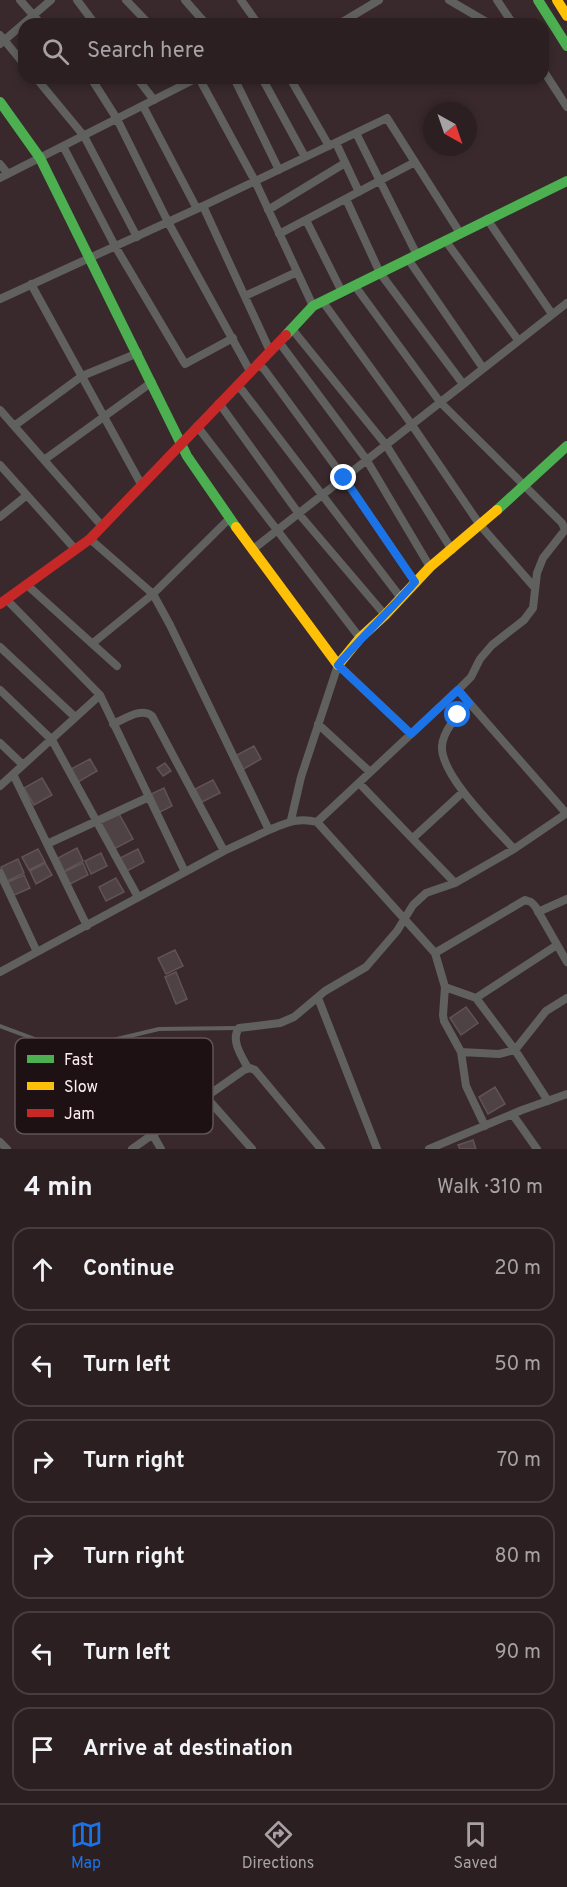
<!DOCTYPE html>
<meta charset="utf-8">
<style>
:root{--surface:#2b1f21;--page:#372c2e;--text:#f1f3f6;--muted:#a6a2a5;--line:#473d3f;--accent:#1a73e8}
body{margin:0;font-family:Overpass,sans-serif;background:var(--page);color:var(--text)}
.compass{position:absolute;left:423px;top:102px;width:54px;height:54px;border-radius:50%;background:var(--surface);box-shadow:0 3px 9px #0003;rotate:140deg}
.stop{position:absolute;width:18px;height:18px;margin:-14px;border:4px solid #1a73e8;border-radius:50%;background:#fff}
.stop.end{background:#1a73e8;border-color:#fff;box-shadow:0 2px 6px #0008}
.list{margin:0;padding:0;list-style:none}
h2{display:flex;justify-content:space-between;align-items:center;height:78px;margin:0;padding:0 24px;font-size:26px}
h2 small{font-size:20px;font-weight:400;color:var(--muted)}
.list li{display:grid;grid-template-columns:39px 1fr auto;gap:18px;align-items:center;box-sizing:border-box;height:84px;margin:0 12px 12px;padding:0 12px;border:2px solid var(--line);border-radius:18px}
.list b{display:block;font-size:22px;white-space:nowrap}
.list em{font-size:20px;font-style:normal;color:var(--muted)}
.icon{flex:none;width:33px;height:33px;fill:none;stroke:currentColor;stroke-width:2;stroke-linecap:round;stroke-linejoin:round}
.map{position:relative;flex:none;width:567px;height:1149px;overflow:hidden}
.search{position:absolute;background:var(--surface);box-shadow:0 3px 9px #0003;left:18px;right:18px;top:18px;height:66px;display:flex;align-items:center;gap:15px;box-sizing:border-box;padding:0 21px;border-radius:18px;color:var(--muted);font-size:22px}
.sheet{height:654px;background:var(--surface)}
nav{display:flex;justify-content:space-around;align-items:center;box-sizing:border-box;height:84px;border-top:2px solid var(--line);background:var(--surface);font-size:16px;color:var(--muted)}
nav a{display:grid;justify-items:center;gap:3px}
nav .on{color:var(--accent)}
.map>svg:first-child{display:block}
.building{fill:#4f4245;stroke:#605356;stroke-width:1.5}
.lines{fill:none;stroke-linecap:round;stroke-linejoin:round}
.lane{stroke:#60605e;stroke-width:4}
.street{stroke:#60605e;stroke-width:8}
.fast{stroke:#4caf50;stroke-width:10}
.slow{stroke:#ffc107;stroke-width:10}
.jam{stroke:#c62828;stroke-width:10}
.route{stroke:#1a73e8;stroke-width:8}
.key{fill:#1e1113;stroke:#615356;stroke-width:1.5}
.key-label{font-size:16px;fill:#feeef1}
</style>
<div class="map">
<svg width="567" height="1149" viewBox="0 0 567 1149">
<rect width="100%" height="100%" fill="#39292c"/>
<path class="building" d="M254 746 261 759 242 770 235 756Z
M90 759 97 771 78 782 71 769Z
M165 763 171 771 163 776 157 768Z
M42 778 52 795 34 805 24 788Z
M213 780 220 793 202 802 195 789Z
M164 788 172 806 158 813 149 795Z
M118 812 133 839 114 849 99 822Z
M77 848 83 861 64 871 58 858Z
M38 849 45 862 29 870 22 857Z
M138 849 144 862 127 871 120 858Z
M101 853 107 866 91 874 85 861Z
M18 859 24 873 7 881 1 867Z
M45 863 52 875 36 884 30 871Z
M83 863 88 875 70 884 64 872Z
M24 875 30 888 12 896 6 883Z
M116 878 124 892 106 901 99 887Z
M175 950 183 966 166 974 158 958Z
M176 972 187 999 176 1004 165 977Z
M466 1007 478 1023 461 1035 450 1018Z
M495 1087 505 1104 488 1114 479 1097Z
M473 1140 476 1149H460L458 1145Z"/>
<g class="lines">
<path class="lane" d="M0 1026 59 1048 71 1050 159 1029 238 1028"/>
<path class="street" d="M20 0 41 24
M77 0 95 24
M126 0 149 24
M185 0 206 24
M241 0 258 24
M449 0 490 24
M497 0 513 24
M339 24 379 0
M0 35 24 64
M0 44 51 0
M543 70 567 107
M36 78 84 136 137 237
M91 78 117 119 168 222 250 371
M137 78 154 100
M199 78 255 181 313 306
M234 78 279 170
M262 78 305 157
M290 78 329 146
M143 106 197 209
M356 133 417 255
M336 143 359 192
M63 146 115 246 185 364 233 338
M0 164 8 174
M0 178 197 78
M346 199 380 273 463 384
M203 206 387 118 460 233
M268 210 345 163
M487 219 552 314
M306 220 342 292
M279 234 415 162
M445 240 518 340
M408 259 483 368
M31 284 141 484
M245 296 297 272
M0 299 203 206 270 351
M323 302 412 425 480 525 535 588
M292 329 386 445 452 550
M279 342 366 459 430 567
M257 364 264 369 344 478 415 582
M236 386 242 390 401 598
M219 403 299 514 385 615
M0 410 102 526
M14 426 82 376 138 353
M197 426 360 638
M44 460 152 382
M0 465 75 549
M0 517 27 495
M252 550 567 303
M27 585 117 666
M6 599 100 695
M93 643 153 594 230 518
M0 647 75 717
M0 690 52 740 138 897
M458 690 566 813
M469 703C459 714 443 730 442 746 440 775 495 828 514 849
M113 724C125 719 141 707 152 716L224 851
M318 724 370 772
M0 743 23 765
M13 774 87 926
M359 783 455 883
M0 786 100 695 185 872
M291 820 301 777 338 665 411 734
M317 822 458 690 471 677 480 659 492 645 524 620 533 608 537 573 543 558 565 530 562 523 440 402 355 286
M269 830C286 823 298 817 317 822L435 953 445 987 443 1015 444 1021 461 1052 466 1086 485 1126
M413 838 463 792
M47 844 149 797
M0 873 37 952
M538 912 567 899
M435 953 525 900 531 902 535 906 567 962
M0 972 224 851 269 830 170 625 153 594 90 539
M445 987 476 998 515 1050 548 1101
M318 998 377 1149
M476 998 557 945
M461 1052 499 1054 515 1050 546 1011 567 998
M248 1068C242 1057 230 1040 239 1028L280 1023 294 1017 325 991 366 967 397 931 413 905 426 893 455 883 514 849 567 813
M206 1097 252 1149
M513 1115 537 1149
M153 1135 161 1149
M0 1142 7 1149
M132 1149 244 1070 250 1068 255 1070 321 1149
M429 1149 522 1110 567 1094"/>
<path class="fast" d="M538 0 567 46
M0 102 40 158 187 456 236 527
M286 335 313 306 567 181
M497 510 567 446"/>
<path class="slow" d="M557 0 567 16
M236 527 338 665 360 638 385 615 430 567 497 510"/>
<path class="jam" d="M0 604 90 539 286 335"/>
</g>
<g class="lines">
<path class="route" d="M344 478 415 582C390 611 362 636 338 665L411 734 458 690 469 703 458 715"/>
</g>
<rect x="15" y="1038" width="198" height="96" rx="9" class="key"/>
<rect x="27" y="1055" width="27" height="8" fill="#4caf50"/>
<rect x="27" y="1082" width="27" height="8" fill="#ffc107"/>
<rect x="27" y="1109" width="27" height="8" fill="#c62828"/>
<g class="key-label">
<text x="64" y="1065">Fast</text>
<text x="64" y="1092">Slow</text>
<text x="64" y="1119">Jam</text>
</g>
</svg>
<svg class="compass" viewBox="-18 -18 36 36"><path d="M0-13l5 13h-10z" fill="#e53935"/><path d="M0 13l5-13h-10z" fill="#a6a2a5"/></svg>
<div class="stop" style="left:458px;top:715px"></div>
<div class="stop end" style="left:344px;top:478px"></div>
<div class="search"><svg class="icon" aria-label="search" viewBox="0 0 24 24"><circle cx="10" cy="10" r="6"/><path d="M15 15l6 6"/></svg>Search here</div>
</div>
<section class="sheet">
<h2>4 min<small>Walk · 310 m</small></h2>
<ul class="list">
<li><svg class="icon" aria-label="ahead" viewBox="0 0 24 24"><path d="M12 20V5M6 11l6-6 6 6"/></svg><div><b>Continue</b></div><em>20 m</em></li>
<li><svg class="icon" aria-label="left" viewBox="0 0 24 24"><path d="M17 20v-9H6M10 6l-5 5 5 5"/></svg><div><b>Turn left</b></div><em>50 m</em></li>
<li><svg class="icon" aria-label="right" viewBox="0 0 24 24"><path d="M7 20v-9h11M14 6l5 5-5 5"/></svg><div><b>Turn right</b></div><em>70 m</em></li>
<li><svg class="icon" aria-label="right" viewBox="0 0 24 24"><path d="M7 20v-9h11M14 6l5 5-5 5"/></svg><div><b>Turn right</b></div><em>80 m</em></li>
<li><svg class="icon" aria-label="left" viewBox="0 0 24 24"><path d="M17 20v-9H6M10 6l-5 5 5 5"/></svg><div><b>Turn left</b></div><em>90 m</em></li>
<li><svg class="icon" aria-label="arrive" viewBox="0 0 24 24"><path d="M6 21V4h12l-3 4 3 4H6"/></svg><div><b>Arrive at destination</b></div></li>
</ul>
</section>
<nav>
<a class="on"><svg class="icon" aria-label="map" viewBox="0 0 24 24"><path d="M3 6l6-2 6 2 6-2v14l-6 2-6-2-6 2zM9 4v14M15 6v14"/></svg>Map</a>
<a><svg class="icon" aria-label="directions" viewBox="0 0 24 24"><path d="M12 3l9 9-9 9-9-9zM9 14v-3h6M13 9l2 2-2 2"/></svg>Directions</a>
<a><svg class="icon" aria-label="saved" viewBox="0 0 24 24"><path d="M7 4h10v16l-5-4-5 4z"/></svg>Saved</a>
</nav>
